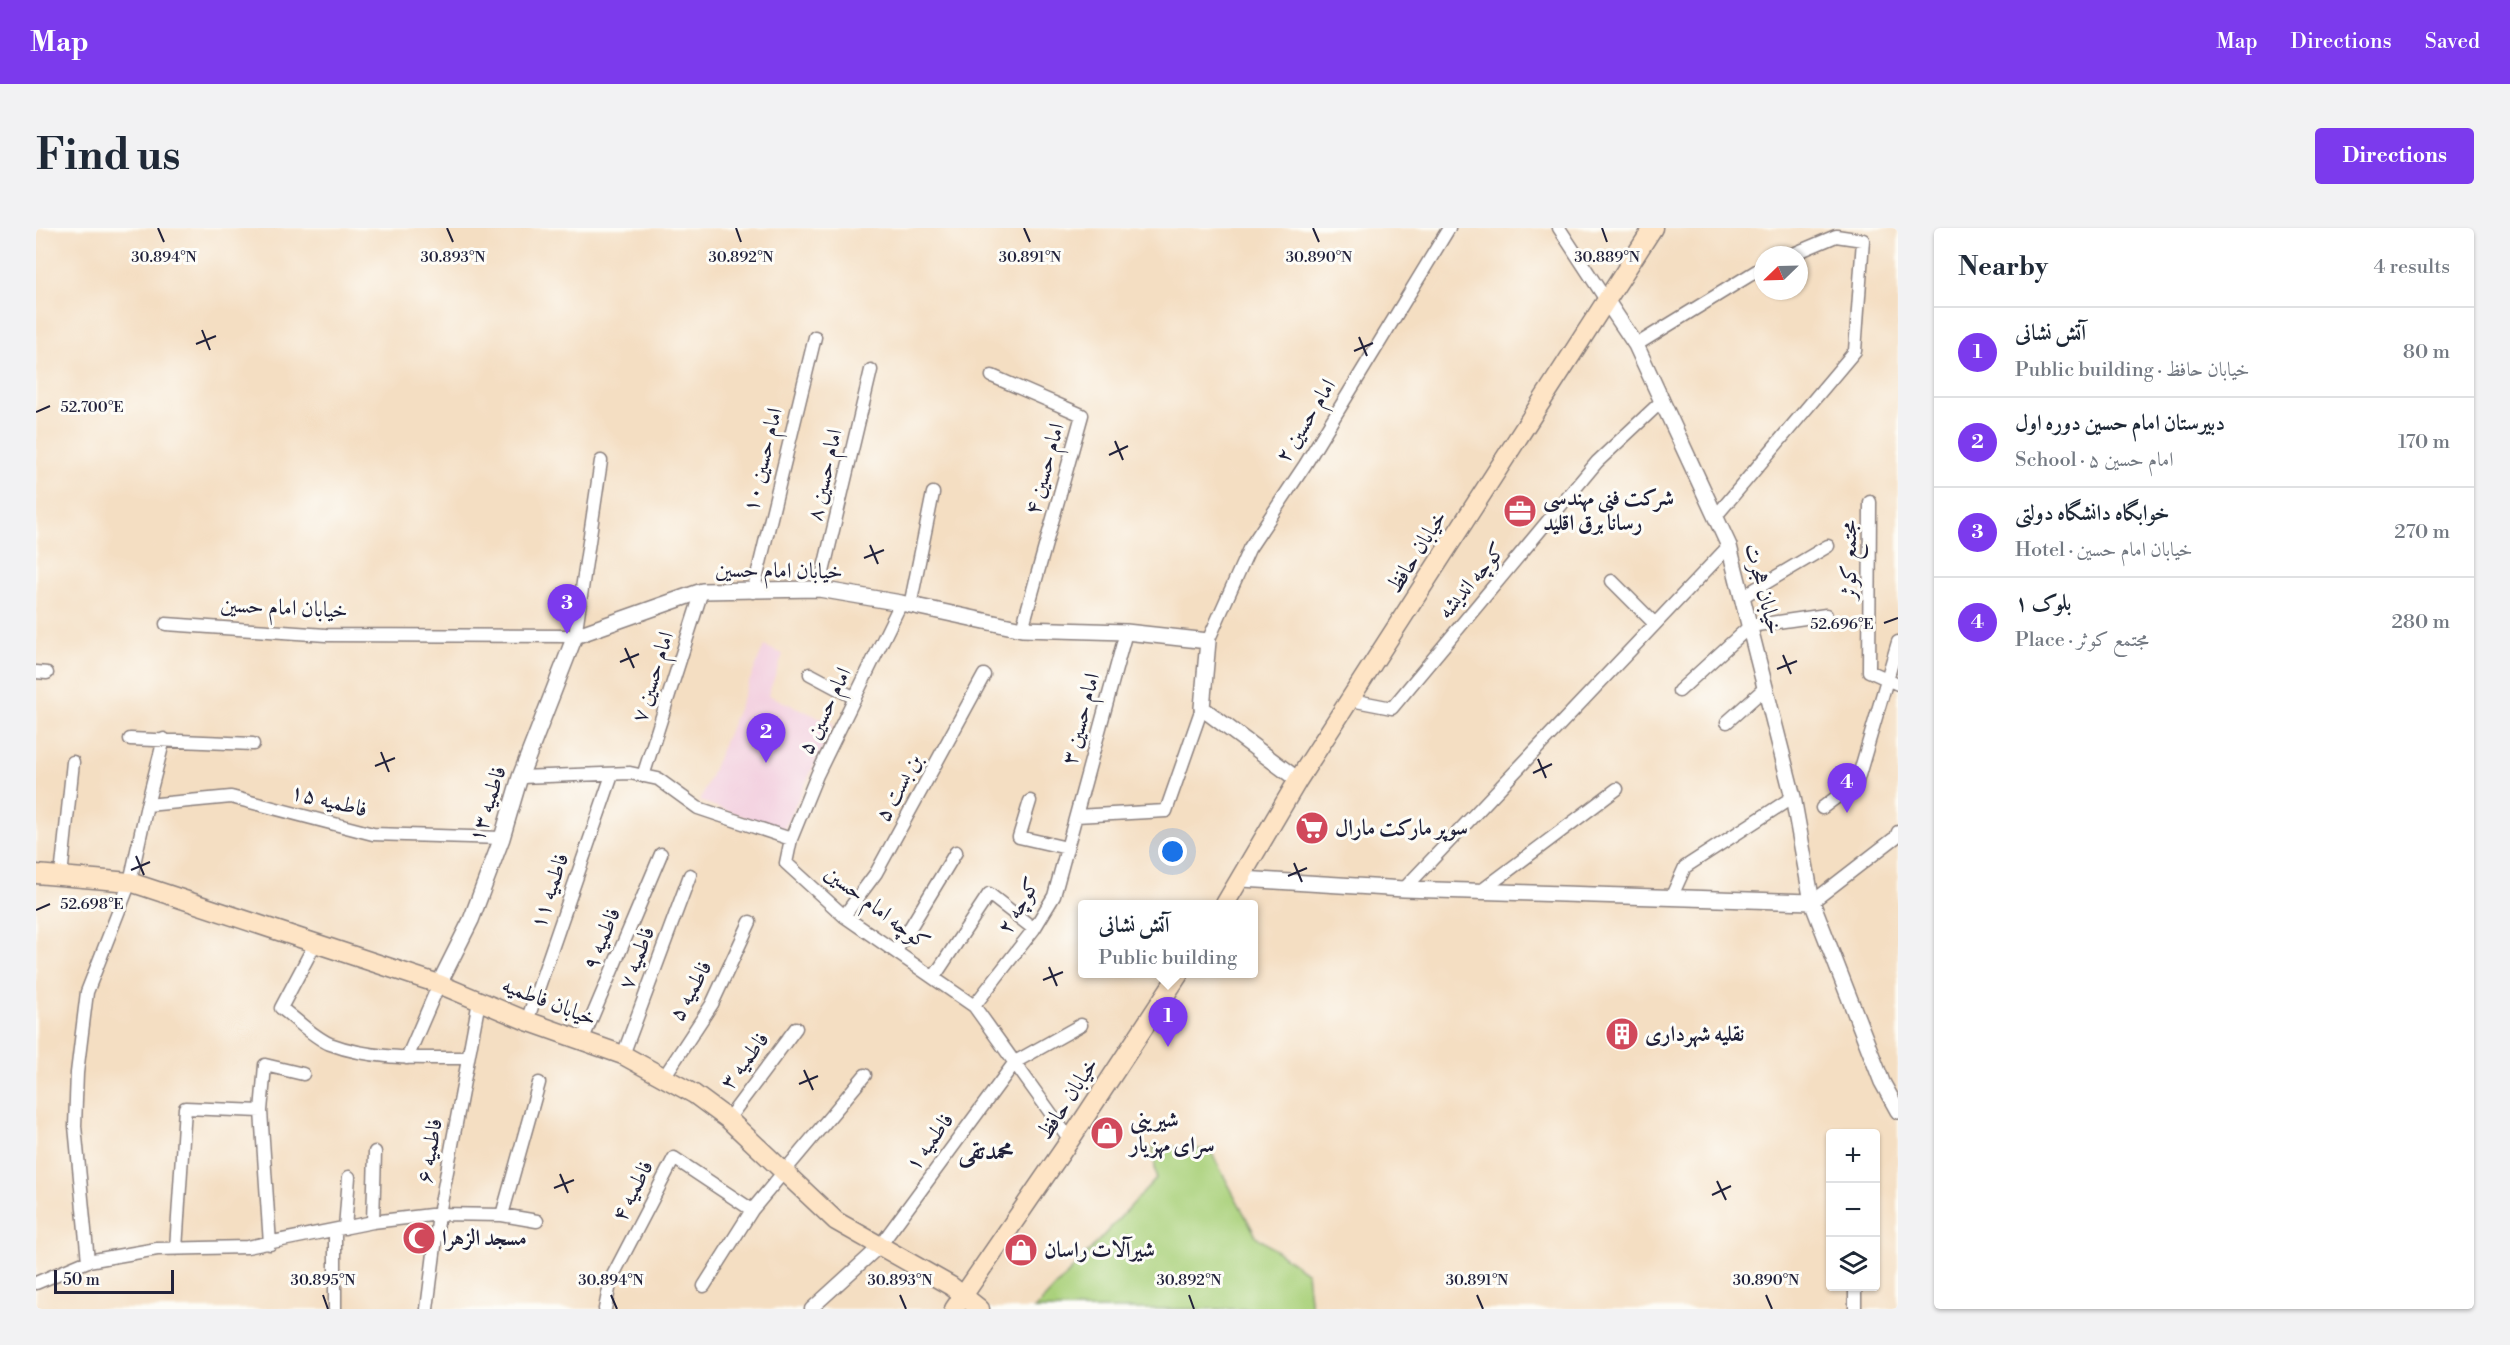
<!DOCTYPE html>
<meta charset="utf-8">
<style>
:root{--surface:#fff;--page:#f2f2f3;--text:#1f2937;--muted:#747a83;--line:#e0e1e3;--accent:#7c3aed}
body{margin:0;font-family:"Libre Bodoni",Amiri,serif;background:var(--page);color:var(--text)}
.controls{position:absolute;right:18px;bottom:18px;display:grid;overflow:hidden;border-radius:6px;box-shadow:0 2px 4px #0004}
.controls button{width:54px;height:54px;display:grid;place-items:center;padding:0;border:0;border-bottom:2px solid var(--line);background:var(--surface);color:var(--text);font:30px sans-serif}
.compass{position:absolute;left:1718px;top:18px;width:54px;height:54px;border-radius:50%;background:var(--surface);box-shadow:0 2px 4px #0004;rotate:247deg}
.scale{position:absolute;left:18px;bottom:15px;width:120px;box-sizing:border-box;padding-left:6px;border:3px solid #22223b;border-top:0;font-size:16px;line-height:21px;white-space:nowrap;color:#22223b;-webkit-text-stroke:4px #fdfcf7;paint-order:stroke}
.you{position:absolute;left:1137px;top:624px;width:21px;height:21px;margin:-15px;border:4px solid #fff;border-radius:50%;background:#1a73e8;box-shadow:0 0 0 9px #1a73e833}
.badge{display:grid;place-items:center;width:39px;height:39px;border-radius:50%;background:var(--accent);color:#fff;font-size:20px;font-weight:700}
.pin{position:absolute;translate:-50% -50px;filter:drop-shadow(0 2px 3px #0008)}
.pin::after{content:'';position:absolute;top:32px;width:21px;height:18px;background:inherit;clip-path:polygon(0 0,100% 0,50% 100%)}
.popup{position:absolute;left:1042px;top:672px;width:180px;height:78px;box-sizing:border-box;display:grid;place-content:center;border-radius:6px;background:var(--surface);filter:drop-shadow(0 2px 4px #0005);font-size:20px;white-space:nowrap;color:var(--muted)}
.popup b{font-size:22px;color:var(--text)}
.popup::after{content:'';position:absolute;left:50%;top:100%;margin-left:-12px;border:12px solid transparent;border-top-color:var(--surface)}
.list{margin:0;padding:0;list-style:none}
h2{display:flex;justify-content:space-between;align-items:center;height:78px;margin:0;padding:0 24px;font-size:26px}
h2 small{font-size:20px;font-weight:400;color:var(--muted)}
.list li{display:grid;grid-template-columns:39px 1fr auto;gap:18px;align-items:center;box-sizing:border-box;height:90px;padding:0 24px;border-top:2px solid var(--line)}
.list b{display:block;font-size:22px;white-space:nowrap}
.list p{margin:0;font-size:20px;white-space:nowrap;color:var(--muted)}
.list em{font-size:20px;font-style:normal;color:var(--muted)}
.icon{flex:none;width:33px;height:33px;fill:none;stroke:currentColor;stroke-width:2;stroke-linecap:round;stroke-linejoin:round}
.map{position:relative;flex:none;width:1862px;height:1081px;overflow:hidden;border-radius:6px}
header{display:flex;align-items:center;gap:36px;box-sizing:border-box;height:84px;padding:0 30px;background:var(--accent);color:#fff}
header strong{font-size:28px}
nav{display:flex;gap:33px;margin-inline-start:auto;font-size:21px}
.intro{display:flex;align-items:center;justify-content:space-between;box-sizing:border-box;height:144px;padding:0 36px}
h1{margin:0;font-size:42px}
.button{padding:15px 27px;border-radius:6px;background:var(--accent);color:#fff;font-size:21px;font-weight:700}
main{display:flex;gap:36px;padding:0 36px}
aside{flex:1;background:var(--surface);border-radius:6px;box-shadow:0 2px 4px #0004}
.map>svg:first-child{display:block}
.built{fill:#f3cfdf}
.green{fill:#aad17b;stroke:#667a5b;stroke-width:1.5}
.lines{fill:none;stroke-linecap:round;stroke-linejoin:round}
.minor-casing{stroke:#8b807e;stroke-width:15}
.tertiary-casing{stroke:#8b807e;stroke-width:18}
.secondary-casing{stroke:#8b807e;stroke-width:21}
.minor{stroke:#fff;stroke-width:12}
.tertiary{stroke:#fff;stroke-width:15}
.secondary{stroke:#fee4c5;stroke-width:18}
.ticks{fill:none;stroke:#22223b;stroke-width:2}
.labels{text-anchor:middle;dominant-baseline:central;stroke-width:6;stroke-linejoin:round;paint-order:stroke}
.street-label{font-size:22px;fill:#22223b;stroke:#fdfcf7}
.poi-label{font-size:22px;font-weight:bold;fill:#22223b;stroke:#fdfcf7;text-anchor:start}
.neighbourhood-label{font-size:24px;font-weight:bold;fill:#22223b;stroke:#fdfcf7}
.ticks-label{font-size:15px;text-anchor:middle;fill:#22223b;stroke:#fdfcf7;stroke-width:6;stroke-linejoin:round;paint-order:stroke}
</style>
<header>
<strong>Map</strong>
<nav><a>Map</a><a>Directions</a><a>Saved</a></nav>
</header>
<div class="intro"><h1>Find us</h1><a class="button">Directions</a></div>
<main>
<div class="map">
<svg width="1862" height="1081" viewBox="0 0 1862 1081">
<rect width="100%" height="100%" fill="#fdfcf7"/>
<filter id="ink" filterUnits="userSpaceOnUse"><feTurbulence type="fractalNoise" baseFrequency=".0167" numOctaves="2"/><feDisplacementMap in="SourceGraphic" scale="12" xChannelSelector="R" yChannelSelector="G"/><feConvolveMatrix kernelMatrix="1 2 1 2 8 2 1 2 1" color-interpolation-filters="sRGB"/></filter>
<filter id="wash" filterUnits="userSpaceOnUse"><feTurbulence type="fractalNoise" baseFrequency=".008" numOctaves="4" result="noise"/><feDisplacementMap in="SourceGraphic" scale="24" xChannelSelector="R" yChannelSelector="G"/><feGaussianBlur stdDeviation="1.35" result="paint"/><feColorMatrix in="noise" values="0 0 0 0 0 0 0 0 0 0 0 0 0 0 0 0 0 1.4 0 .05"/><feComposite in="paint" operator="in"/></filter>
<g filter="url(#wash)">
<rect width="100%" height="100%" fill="#f4dec2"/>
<path class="built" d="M728 418 747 426 732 467 798 496 747 603 664 573Z"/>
<path class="green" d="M1117 918 1174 922 1220 1008 1271 1045 1275 1081H999L1120 951Z"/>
</g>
<g filter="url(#ink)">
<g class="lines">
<g class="minor-casing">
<path id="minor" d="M1523 0 1570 72
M1600 117 1727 39
M956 148 1046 187 986 401
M1834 274 1833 443 1862 456
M1680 288 1819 123 1827 12 1800 8 1755 27
M1576 353 1619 396
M783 361 835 142
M717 364 779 109
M1706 369 1792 318
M865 375 781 547 755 611 750 635 808 688 938 778 1034 912
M874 378 897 265
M130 396 290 407 539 408 565 233
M1172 413 1213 321 1269 237 1413 0
M0 444 11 445
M774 446 819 470
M1643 463 1714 398 1790 387
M1315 472 1356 480 1561 234 1627 172
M1691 494 1729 460
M94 511 217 516
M607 548 666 363
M484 549 594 545 622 551 662 580 755 611
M994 573 983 609 1031 620
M111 577 128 511
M1786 580 1821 554 1862 414
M1040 588 1130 583 1166 480
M25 648 37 534
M1368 661 1693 318
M1445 663 1581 561
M1635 670 1649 639 1757 569
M1776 674 1860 609 1862 604
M808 688 840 645 948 447
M280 714 245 780C260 791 277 809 294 816 336 832 387 830 432 830
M860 723 920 624
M898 749 953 666 998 701
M938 778 998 701 1018 668 1090 404
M491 793 576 547
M546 813 625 626
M587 827 654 647
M371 830 403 756
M628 849 676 776 714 694
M692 891 760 800
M466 987 503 855
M337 994 339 924
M309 1000 313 949
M234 1016 225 883 229 837 267 846
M140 1021 149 880 225 883
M52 1033 39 898 41 845 51 764 94 654 111 577 195 569 337 606 466 610
M0 1055 52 1033 121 1021 211 1019 337 994 403 986 466 987 501 993
M668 1058 716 982
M299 1081V1003
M391 1081 403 986 443 773
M569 1081 575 1051 638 930 716 982 829 847
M775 1081 843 1019 979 834 1045 797
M1819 1081V1058"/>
</g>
<g class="tertiary-casing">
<path id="tertiary" d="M1570 72 1600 117 1693 318 1757 569 1776 674 1846 854 1862 883
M1206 651 1368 661 1776 674
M403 756 435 692 466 610 484 549 539 408 666 363 783 361 865 375 986 401 1090 404 1172 413 1166 480 1262 552"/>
</g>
<g class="secondary-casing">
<path id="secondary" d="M0 646 94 654 403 756 491 793 587 827 658 866 692 891 800 993 915 1058 944 1081
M1189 676 1262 552 1617 0
M918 1081 1034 912 1143 746"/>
</g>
<use href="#minor" class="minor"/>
<use href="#tertiary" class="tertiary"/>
<use href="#secondary" class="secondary"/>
</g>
</g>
<path class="ticks" d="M122 0 128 14M411 0 417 14M700 0 705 14M988 0 994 14M1277 0 1283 14M1566 0 1571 14M166 102 174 122M1323 109 1331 128M160 116 180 108M1318 123 1337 115M0 184 14 178M1079 213 1087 232M1073 227 1092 218M834 317 842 336M828 330 848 322M1848 395 1862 390M589 420 598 440M1747 427 1755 446M584 434 603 426M1741 441 1761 433M345 524 353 544M1502 531 1510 550M339 538 359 530M1497 545 1516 536M100 628 108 647M1258 635 1266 654M95 642 114 634M1252 648 1271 640M0 682 14 676M1013 739 1021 758M1007 752 1027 744M768 842 777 862M763 856 782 848M524 946 532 965M1681 953 1690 972M518 960 538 952M1676 967 1695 958M287 1067 292 1081M575 1067 581 1081M864 1067 870 1081M1153 1067 1158 1081M1441 1067 1447 1081M1730 1067 1736 1081"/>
<defs>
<g id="office-disc" transform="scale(1.725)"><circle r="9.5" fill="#d1495b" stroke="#fdfcf7"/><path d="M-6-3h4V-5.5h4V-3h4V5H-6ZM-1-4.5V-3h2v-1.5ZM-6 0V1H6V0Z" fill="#fff"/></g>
<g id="supermarket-disc" transform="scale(1.725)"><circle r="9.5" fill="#d1495b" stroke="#fdfcf7"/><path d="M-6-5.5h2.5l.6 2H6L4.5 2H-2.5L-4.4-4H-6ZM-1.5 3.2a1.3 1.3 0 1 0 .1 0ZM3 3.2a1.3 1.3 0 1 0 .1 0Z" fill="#fff"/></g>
<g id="building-disc" transform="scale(1.725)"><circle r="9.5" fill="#d1495b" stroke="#fdfcf7"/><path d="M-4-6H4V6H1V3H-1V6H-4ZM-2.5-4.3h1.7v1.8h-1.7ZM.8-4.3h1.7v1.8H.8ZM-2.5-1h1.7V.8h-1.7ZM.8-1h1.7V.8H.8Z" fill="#fff"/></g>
<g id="shop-disc" transform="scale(1.725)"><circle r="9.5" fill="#d1495b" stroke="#fdfcf7"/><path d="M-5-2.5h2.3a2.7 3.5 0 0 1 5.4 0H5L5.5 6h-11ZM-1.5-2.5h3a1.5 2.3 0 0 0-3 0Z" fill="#fff"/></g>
<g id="mosque-disc" transform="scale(1.725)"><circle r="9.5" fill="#d1495b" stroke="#fdfcf7"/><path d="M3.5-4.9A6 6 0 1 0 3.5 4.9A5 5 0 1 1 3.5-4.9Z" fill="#fff"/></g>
</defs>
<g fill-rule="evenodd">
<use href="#office-disc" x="1484" y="283"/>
<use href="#supermarket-disc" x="1276" y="600"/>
<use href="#building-disc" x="1586" y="806"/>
<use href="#shop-disc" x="1071" y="905"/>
<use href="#mosque-disc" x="383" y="1010"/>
<use href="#shop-disc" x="985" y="1022"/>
</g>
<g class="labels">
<g class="street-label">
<text transform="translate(1270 193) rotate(-58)">امام حسین ۲</text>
<text transform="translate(727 232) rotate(-76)">امام حسین ۱۰</text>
<text transform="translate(1009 241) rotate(-74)">امام حسین ۴</text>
<text transform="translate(789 247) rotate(-77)">امام حسین ۸</text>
<text transform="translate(1381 324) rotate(-58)">خیابان حافظ</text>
<text transform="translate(1813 332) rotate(-90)">مجتمع کوثر</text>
<text transform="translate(743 343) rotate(1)">خیابان امام حسین</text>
<text transform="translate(1436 353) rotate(-50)">کوچه اندیشه</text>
<text transform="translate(1727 361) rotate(75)">خیابان هجرت</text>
<text transform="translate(248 380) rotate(3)">خیابان امام حسین</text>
<text transform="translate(617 449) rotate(-72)">امام حسین ۷</text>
<text transform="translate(789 483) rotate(-64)">امام حسین ۵</text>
<text transform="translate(1045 491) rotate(-75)">امام حسین ۳</text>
<text transform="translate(863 560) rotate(-61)">بن بست ۵</text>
<text transform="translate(293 573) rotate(14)">فاطمیه ۱۵</text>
<text transform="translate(452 576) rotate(-72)">فاطمیه ۱۳</text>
<text transform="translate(514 663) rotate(-71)">فاطمیه ۱۱</text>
<text transform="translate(983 678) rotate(-59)">کوچه ۲</text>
<text transform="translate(841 680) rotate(37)">کوچه امام حسین</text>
<text transform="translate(566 711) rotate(-67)">فاطمیه ۹</text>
<text transform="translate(601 730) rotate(-69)">فاطمیه ۷</text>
<text transform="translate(655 763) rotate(-61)">فاطمیه ۵</text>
<text transform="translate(513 774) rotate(21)">خیابان فاطمیه</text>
<text transform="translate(709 833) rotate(-53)">فاطمیه ۳</text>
<text transform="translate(1032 871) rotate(-57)">خیابان حافظ</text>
<text transform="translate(894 914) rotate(-54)">فاطمیه ۱</text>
<text transform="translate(394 923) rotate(-80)">فاطمیه ۶</text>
<text transform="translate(597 963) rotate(-63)">فاطمیه ۴</text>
</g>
<g class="poi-label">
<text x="1507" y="270">شرکت فنی مهندسی<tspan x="1507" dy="25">رسانا برق اقلید</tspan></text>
<text x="1299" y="600">سوپر مارکت مارال</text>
<text x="1609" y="806">نقلیه شهرداری</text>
<text x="1094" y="892">شیرینی<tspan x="1094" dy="25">سرای مهزیار</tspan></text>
<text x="406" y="1010">مسجد الزهرا</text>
<text x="1008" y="1022">شیرآلات راسان</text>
</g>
<g class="neighbourhood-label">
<text x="950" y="924">محمدتقی</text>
</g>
</g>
<g class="ticks-label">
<text x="128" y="34">30.894°N</text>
<text x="417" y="34">30.893°N</text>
<text x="705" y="34">30.892°N</text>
<text x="994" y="34">30.891°N</text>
<text x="1283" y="34">30.890°N</text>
<text x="1571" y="34">30.889°N</text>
<text x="56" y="184">52.700°E</text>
<text x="1806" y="401">52.696°E</text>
<text x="56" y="681">52.698°E</text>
<text x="287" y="1057">30.895°N</text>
<text x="575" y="1057">30.894°N</text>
<text x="864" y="1057">30.893°N</text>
<text x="1153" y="1057">30.892°N</text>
<text x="1441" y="1057">30.891°N</text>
<text x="1730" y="1057">30.890°N</text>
</g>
</svg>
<div class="controls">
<button>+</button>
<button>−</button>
<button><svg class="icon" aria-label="layers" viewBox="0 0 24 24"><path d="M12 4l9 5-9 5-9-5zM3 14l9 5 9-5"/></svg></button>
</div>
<svg class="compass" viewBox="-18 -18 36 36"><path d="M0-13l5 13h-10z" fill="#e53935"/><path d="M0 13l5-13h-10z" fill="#747a83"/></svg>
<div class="scale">50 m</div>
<div class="you"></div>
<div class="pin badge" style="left:1132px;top:819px">1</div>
<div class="popup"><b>آتش نشانی</b>Public building</div>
<div class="pin badge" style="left:730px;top:535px">2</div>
<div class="pin badge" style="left:531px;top:406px">3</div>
<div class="pin badge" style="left:1811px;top:585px">4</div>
</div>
<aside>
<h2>Nearby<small>4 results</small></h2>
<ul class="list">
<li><span class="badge">1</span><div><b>آتش نشانی</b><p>Public building · خیابان حافظ</p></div><em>80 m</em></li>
<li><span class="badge">2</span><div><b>دبیرستان امام حسین دوره اول</b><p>School · امام حسین ۵</p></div><em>170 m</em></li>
<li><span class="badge">3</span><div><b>خوابگاه دانشگاه دولتی</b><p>Hotel · خیابان امام حسین</p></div><em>270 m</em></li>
<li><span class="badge">4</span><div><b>بلوک ۱</b><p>Place · مجتمع کوثر</p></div><em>280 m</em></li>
</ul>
</aside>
</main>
